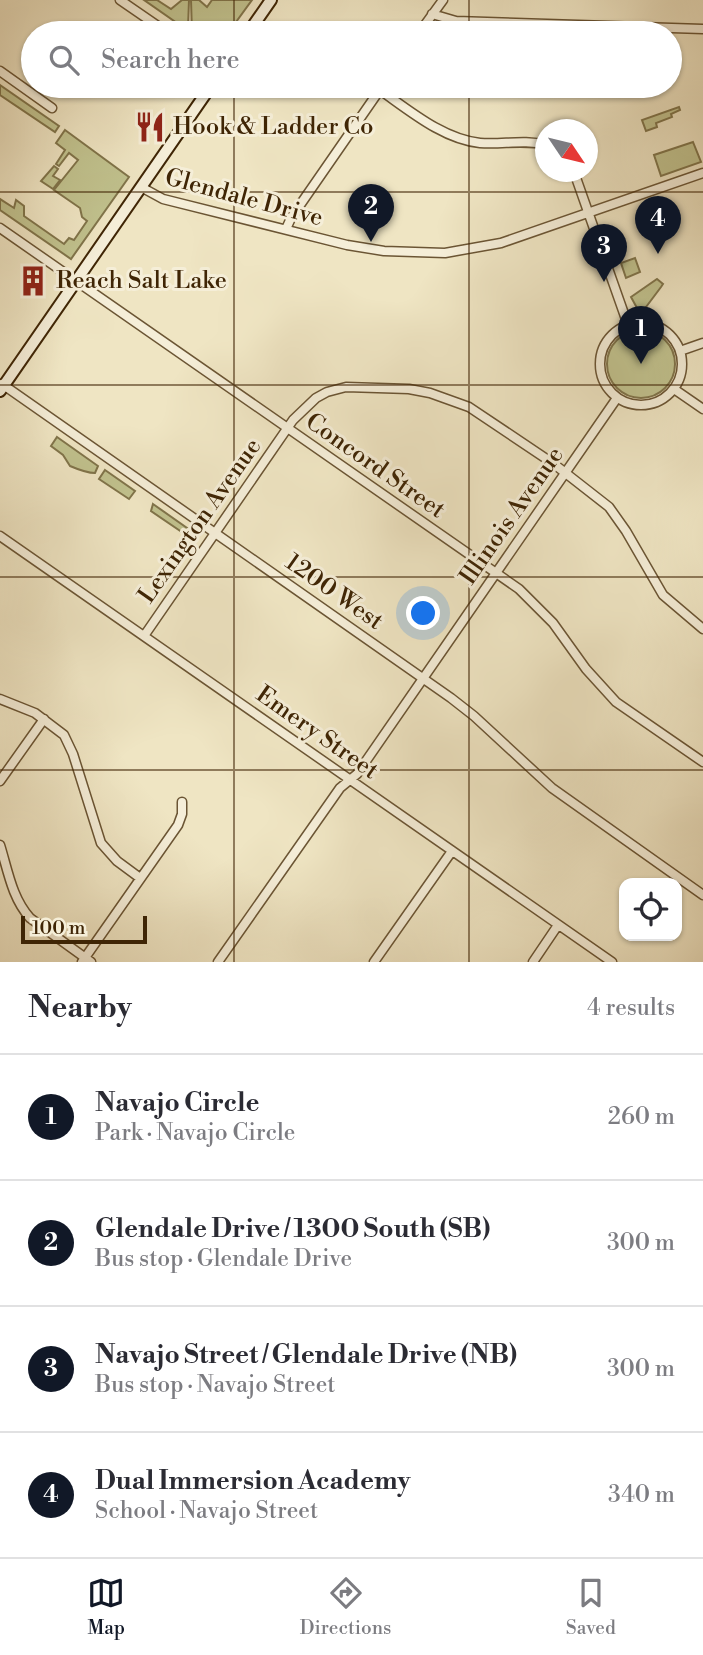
<!DOCTYPE html>
<meta charset="utf-8">
<style>
:root{--surface:#fff;--page:#f2f2f3;--text:#2b2b33;--muted:#7c7c81;--line:#e1e1e2;--accent:#111827}
body{margin:0;font-family:"Libre Bodoni",serif;background:var(--page);color:var(--text)}
.controls{position:absolute;right:21px;bottom:21px;display:grid;overflow:hidden;border-radius:14px;box-shadow:0 2px 5px #0004}
.controls button{width:63px;height:63px;display:grid;place-items:center;padding:0;border:0;border-bottom:2px solid var(--line);background:var(--surface);color:var(--text);font:35px sans-serif}
.compass{position:absolute;left:535px;top:119px;width:63px;height:63px;border-radius:50%;background:var(--surface);box-shadow:0 2px 5px #0004;rotate:125deg}
.scale{position:absolute;left:21px;bottom:18px;width:126px;box-sizing:border-box;padding-left:7px;border:4px solid #3f2505;border-top:0;font-size:19px;line-height:24px;white-space:nowrap;color:#3f2505;-webkit-text-stroke:5px #f5eed8;paint-order:stroke}
.you{position:absolute;left:424px;top:614px;width:24px;height:24px;margin:-18px;border:5px solid #fff;border-radius:50%;background:#1a73e8;box-shadow:0 0 0 10px #1a73e833}
.badge{display:grid;place-items:center;width:46px;height:46px;border-radius:50%;background:var(--accent);color:#fff;font-size:23px;font-weight:700}
.pin{position:absolute;translate:-50% -58px;filter:drop-shadow(0 2px 4px #0008)}
.pin::after{content:'';position:absolute;top:37px;width:24px;height:21px;background:inherit;clip-path:polygon(0 0,100% 0,50% 100%)}
.list{margin:0;padding:0;list-style:none}
h2{display:flex;justify-content:space-between;align-items:center;height:91px;margin:0;padding:0 28px;font-size:30px}
h2 small{font-size:23px;font-weight:400;color:var(--muted)}
.list li{display:grid;grid-template-columns:46px 1fr auto;gap:21px;align-items:center;box-sizing:border-box;height:126px;padding:0 28px;border-top:2px solid var(--line)}
.list b{display:block;font-size:26px;white-space:nowrap}
.list p{margin:0;font-size:23px;white-space:nowrap;color:var(--muted)}
.list em{font-size:23px;font-style:normal;color:var(--muted)}
.icon{flex:none;width:38px;height:38px;fill:none;stroke:currentColor;stroke-width:2;stroke-linecap:round;stroke-linejoin:round}
.map{position:relative;flex:none;width:703px;height:962px;overflow:hidden}
.search{position:absolute;background:var(--surface);box-shadow:0 2px 5px #0004;left:21px;right:21px;top:21px;height:77px;display:flex;align-items:center;gap:18px;box-sizing:border-box;padding:0 24px;border-radius:38px;color:var(--muted);font-size:26px}
.sheet{height:595px;background:var(--surface)}
nav{display:flex;justify-content:space-around;align-items:center;box-sizing:border-box;height:98px;border-top:2px solid var(--line);background:var(--surface);font-size:19px;color:var(--muted)}
nav a{display:grid;justify-items:center;gap:4px}
nav .on{color:var(--accent)}
.map>svg:first-child{display:block}
.green{fill:#c1c28e;stroke:#80744a;stroke-width:2}
.lines{fill:none;stroke-linecap:round;stroke-linejoin:round}
.street-casing{stroke:#6b5534;stroke-width:11}
.secondary-casing{stroke:#3f2505;stroke-width:14}
.street{stroke:#f5eed8;stroke-width:8}
.secondary{stroke:#f5eed8;stroke-width:10}
.grid{fill:none;stroke:#3f2505;stroke-width:2;stroke-opacity:0.55}
.labels{text-anchor:middle;dominant-baseline:central;stroke-width:6;stroke-linejoin:round;paint-order:stroke}
.poi-label{font-size:24px;fill:#3f2505;stroke:#f5eed8;text-anchor:start}
.street-label{font-size:24px;fill:#3f2505;stroke:#f5eed8}
</style>
<div class="map">
<svg width="703" height="962" viewBox="0 0 703 962">
<rect width="100%" height="100%" fill="#efe5c3"/>
<filter id="stains"><feTurbulence type="fractalNoise" baseFrequency=".00286" numOctaves="4"/><feColorMatrix values="0 0 0 0 .2 0 0 0 0 .09 0 0 0 0 .02 0 0 0 .5 -.17"/></filter>
<radialGradient id="worn" r=".72"><stop offset=".6" stop-color="#630" stop-opacity="0"/><stop offset="1" stop-color="#630" stop-opacity=".3"/></radialGradient>
<path class="green" d="M144 0H157L171 9 182 0H189L188 28 187 30Z
M191 0H199L207 7 212 0H252L228 33H192Z
M0 85 59 126 55 132 0 95Z
M679 107 680 110 671 114 672 117 656 123 657 127 646 131 642 120Z
M65 130 129 177 71 259 0 210V199L14 208 16 200 24 206V216L64 244 69 238 74 240 87 221 82 217 80 208 54 190 78 160 69 153 59 166 56 164 65 150 56 143Z
M693 142 701 162 661 176 654 155Z
M54 166 58 169 53 176 60 180 53 189 41 181Z
M635 258 640 272 626 278 621 263Z
M657 279 663 284 661 287 643 311 637 308 631 297Z
M607 364a34 34 0 1 1 68 0a34 34 0 1 1-68 0Z
M57 437 98 466 95 473C87 473 77 469 70 466L63 455 51 446Z
M105 470 135 491 129 499 99 479Z
M153 504 197 535 178 564 174 559 189 537 151 511Z"/>
<g class="lines">
<g class="street-casing">
<path id="street" d="M120 0 168 33
M432 14 456 21 703 29
M419 33 443 0
M0 71 52 108
M380 90C410 111 443 139 480 143 502 145 524 139 546 145
M574 172 628 325
M141 187 163 199 347 245 384 251 445 253 501 243 703 173
M0 228 519 589 553 623 586 669 616 702 703 762
M286 229 291 218 381 88
M600 364a41 41 0 1 1 82 0a41 41 0 1 1-82 0Z
M680 351 703 343
M2 384 451 698 474 716 552 788 703 895
M674 389 703 409
M0 536 612 962
M144 636 293 420 316 398 327 392 346 387 409 389 430 393 469 407 554 464 609 507 626 531 663 595 703 629
M0 699 35 713 64 735 73 754 101 843 117 861 140 878
M0 781 44 719
M0 845C8 871 12 898 30 918L91 962
M82 962 178 825 182 814V802
M218 962 340 788 357 774 617 398
M374 962 452 851
M533 962 558 925"/>
</g>
<g class="secondary-casing">
<path id="secondary" d="M248 33 271 0
M0 391 211 86"/>
</g>
<use href="#street" class="street"/>
<use href="#secondary" class="secondary"/>
</g>
<path class="grid" d="M234 0V33M469 0V33M234 86V962M469 86V962M0 192H703M0 385H703M0 577H703M0 770H703"/>
<defs>
<g id="restaurant-bare" transform="scale(2.415)"><path d="M-5-6h1v4h1v-4h1v4h1v-4h1v5L-1.5 .5V6h-2V.5L-5-1ZM5-6V6H3V1.5H1.5Q1.5-4 5-6Z" fill="#8f2418" stroke="#f5eed8" stroke-width="2.5" paint-order="stroke"/></g>
<g id="building-bare" transform="scale(2.415)"><path d="M-4-6H4V6H1V3H-1V6H-4ZM-2.5-4.3h1.7v1.8h-1.7ZM.8-4.3h1.7v1.8H.8ZM-2.5-1h1.7V.8h-1.7ZM.8-1h1.7V.8H.8Z" fill="#8f2418" stroke="#f5eed8" stroke-width="2.5" paint-order="stroke"/></g>
</defs>
<g fill-rule="evenodd">
<use href="#restaurant-bare" x="150" y="127"/>
<use href="#building-bare" x="33" y="281"/>
</g>
<g class="labels">
<g class="poi-label">
<text x="173" y="127">Hook &amp; Ladder Co</text>
<text x="56" y="281">Reach Salt Lake</text>
</g>
<g class="street-label">
<text transform="translate(244 198) rotate(15)">Glendale Drive</text>
<text transform="translate(375 466) rotate(35)">Concord Street</text>
<text transform="translate(512 516) rotate(-55)">Illinois Avenue</text>
<text transform="translate(200 521) rotate(-55)">Lexington Avenue</text>
<text transform="translate(334 592) rotate(35)">1200 West</text>
<text transform="translate(317 733) rotate(35)">Emery Street</text>
</g>
</g>
<rect width="100%" height="100%" filter="url(#stains)"/>
<rect width="100%" height="100%" fill="url(#worn)"/>
</svg>
<div class="controls">
<button><svg class="icon" aria-label="locate" viewBox="0 0 24 24"><circle cx="12" cy="12" r="6"/><path d="M12 2v4M12 18v4M2 12h4M18 12h4"/></svg></button>
</div>
<svg class="compass" viewBox="-18 -18 36 36"><path d="M0-13l5 13h-10z" fill="#e53935"/><path d="M0 13l5-13h-10z" fill="#7c7c81"/></svg>
<div class="scale">100 m</div>
<div class="you"></div>
<div class="pin badge" style="left:641px;top:364px">1</div>
<div class="pin badge" style="left:371px;top:242px">2</div>
<div class="pin badge" style="left:604px;top:282px">3</div>
<div class="pin badge" style="left:658px;top:254px">4</div>
<div class="search"><svg class="icon" aria-label="search" viewBox="0 0 24 24"><circle cx="10" cy="10" r="6"/><path d="M15 15l6 6"/></svg>Search here</div>
</div>
<section class="sheet">
<h2>Nearby<small>4 results</small></h2>
<ul class="list">
<li><span class="badge">1</span><div><b>Navajo Circle</b><p>Park · Navajo Circle</p></div><em>260 m</em></li>
<li><span class="badge">2</span><div><b>Glendale Drive / 1300 South (SB)</b><p>Bus stop · Glendale Drive</p></div><em>300 m</em></li>
<li><span class="badge">3</span><div><b>Navajo Street / Glendale Drive (NB)</b><p>Bus stop · Navajo Street</p></div><em>300 m</em></li>
<li><span class="badge">4</span><div><b>Dual Immersion Academy</b><p>School · Navajo Street</p></div><em>340 m</em></li>
</ul>
</section>
<nav>
<a class="on"><svg class="icon" aria-label="map" viewBox="0 0 24 24"><path d="M3 6l6-2 6 2 6-2v14l-6 2-6-2-6 2zM9 4v14M15 6v14"/></svg>Map</a>
<a><svg class="icon" aria-label="directions" viewBox="0 0 24 24"><path d="M12 3l9 9-9 9-9-9zM9 14v-3h6M13 9l2 2-2 2"/></svg>Directions</a>
<a><svg class="icon" aria-label="saved" viewBox="0 0 24 24"><path d="M7 4h10v16l-5-4-5 4z"/></svg>Saved</a>
</nav>
